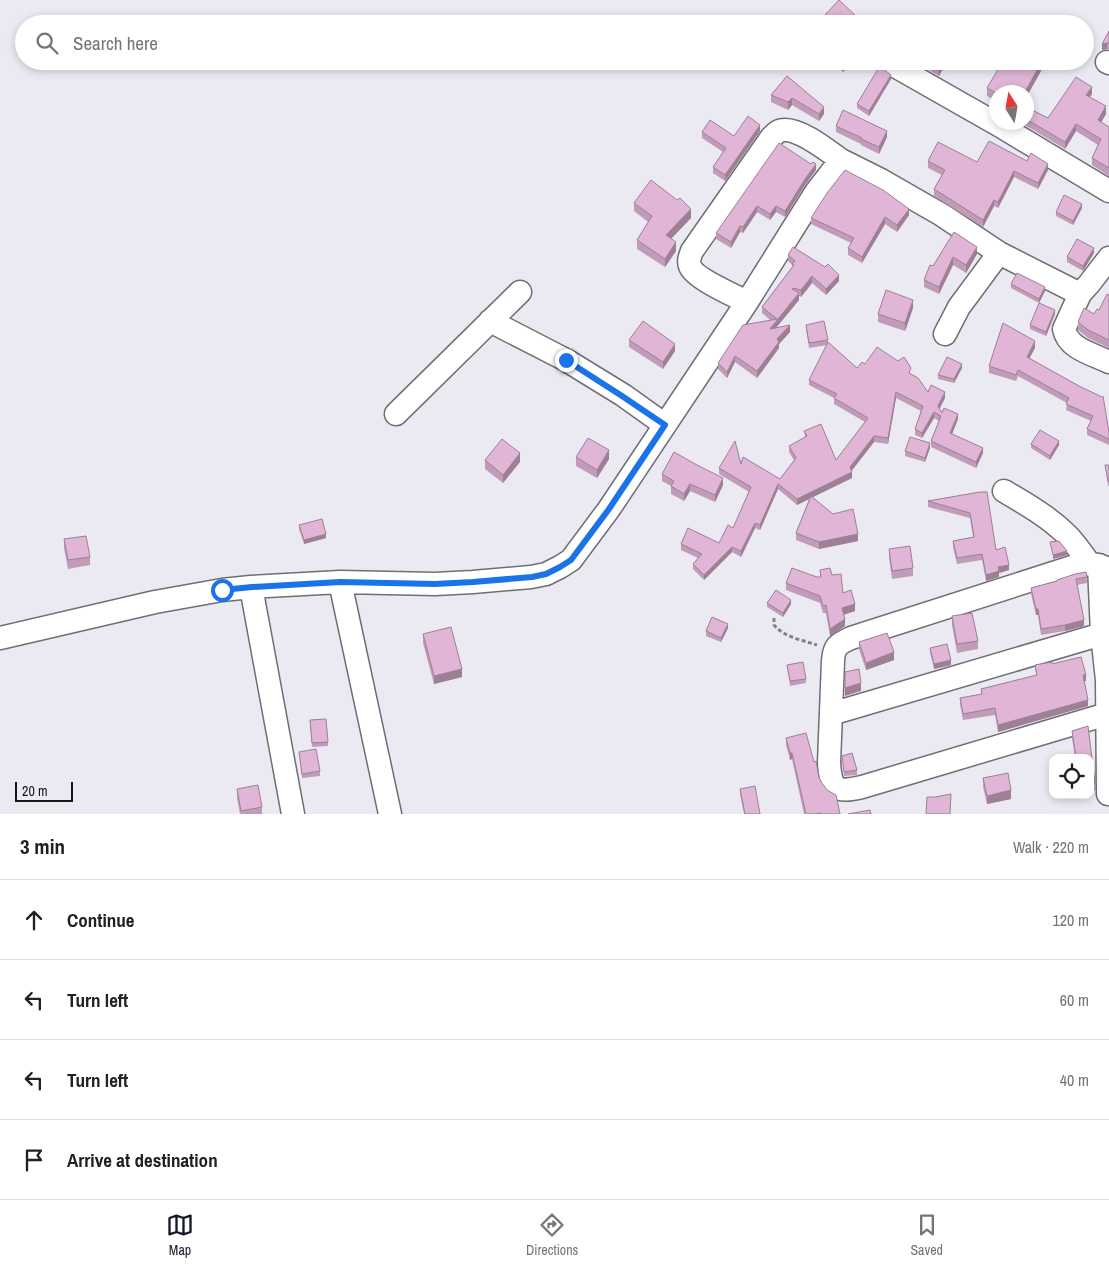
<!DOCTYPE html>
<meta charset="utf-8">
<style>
:root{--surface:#fff;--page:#f6f6f6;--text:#202124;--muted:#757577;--line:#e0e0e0;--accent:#111827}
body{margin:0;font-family:"Archivo Narrow",sans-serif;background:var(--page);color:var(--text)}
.controls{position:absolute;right:15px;bottom:15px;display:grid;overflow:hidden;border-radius:10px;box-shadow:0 2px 8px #0003}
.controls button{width:45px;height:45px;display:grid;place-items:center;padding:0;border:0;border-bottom:1px solid var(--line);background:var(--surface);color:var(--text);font:25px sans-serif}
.compass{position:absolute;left:989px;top:85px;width:45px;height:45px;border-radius:50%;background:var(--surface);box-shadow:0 2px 8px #0003;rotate:349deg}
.scale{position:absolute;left:15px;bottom:12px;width:58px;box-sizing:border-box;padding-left:5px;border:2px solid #161619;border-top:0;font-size:14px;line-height:18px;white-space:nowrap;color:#161619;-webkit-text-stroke:4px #ebeaf2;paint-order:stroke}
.stop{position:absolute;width:15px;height:15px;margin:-11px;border:4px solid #1a73e8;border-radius:50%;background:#fff}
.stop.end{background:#1a73e8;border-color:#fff;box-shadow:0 1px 5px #0008}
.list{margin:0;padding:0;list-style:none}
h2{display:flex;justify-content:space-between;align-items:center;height:65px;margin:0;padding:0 20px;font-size:21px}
h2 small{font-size:16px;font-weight:400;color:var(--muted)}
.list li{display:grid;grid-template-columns:32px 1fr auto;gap:15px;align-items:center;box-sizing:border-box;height:80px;padding:0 20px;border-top:1px solid var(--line)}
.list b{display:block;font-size:19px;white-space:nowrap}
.list em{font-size:16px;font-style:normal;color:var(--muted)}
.icon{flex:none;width:28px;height:28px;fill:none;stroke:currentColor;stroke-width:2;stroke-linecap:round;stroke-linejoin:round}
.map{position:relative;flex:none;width:1109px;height:814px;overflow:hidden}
.search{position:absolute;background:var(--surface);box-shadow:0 2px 8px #0003;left:15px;right:15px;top:15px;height:55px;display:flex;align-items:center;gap:12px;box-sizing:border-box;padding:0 18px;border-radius:28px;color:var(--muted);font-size:19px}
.sheet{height:385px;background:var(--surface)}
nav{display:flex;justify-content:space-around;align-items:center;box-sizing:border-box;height:70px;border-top:1px solid var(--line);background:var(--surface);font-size:14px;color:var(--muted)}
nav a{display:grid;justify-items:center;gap:2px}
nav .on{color:var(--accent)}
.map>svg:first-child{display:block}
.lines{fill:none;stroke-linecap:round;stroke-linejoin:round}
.street-casing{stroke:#6f6e75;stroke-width:25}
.path{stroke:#828187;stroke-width:3;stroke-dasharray:4 2.5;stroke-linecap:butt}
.street{stroke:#fff;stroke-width:22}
.wall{fill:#c19cb8}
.shaded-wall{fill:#9d7f96}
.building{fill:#e0b5d6;stroke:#9d7f96}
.route{stroke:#1a73e8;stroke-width:6}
</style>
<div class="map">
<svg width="1109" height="814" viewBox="0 0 1109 814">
<rect width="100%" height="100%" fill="#ebeaf2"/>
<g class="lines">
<g class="street-casing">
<path id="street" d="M1107 62 1109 63
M893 65 1002 127 1109 191
M1080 294 1064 329C1068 349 1093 354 1109 362
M747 302C735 296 694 278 690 266 688 261 690 256 692 251L771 138C775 134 778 130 784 130 801 129 828 151 841 160
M490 321 566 360 623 395 665 425
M945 334 959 307 999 253
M396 414 520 292
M1004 491C1026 504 1049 517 1067 535 1075 543 1082 553 1089 563
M1099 565 1102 634 1107 680 1108 794
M340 582 390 814
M251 587 293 814
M0 638 155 602 222 590 251 587 340 582 435 584 473 582 531 577 546 574 560 567 571 560 609 509 747 302 816 192 841 160 881 180 942 215 999 253 1080 294 1089 284 1109 258
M831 714 1102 634
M1107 714 862 787C836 793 831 790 829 763L833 661C834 646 838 644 851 638L1072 567C1090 563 1092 562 1109 569"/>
</g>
<path class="path" d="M774 618V625C784 637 802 640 817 645"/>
<use href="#street" class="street"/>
</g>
<path class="wall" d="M823 17 858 24H823Z
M1109 31V49H1107L1102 50Z
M832 61H854L843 72Z
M913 61H946V62L939 76Z
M1045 61V64L996 92V101L987 96V88Z
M882 68 891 79 869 116 857 108V104Z
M787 76 824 114 819 121 792 105 788 110 771 102V95Z
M1092 94 1090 97 1106 114 1101 122 1109 127V176L1092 165V158L1098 145 1076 131 1065 149 1020 122H1026V107L1048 118Z
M836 126 887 137 879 154 861 145V144L836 132Z
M760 131 725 181 713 173V167L723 152 702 138V132L734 136Z
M928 161 977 162 1027 161 1048 170 1038 189 1014 177 998 208 994 206 983 227 934 196V189L942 175 928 168Z
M811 164 816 170 805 185 785 217 776 212 770 220 757 212 743 233 740 232 731 248 716 239V233Z
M634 203 691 218 671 239 676 251 665 267 637 249V240L648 222 634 211Z
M1082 208 1073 225 1056 216V212Z
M909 215 897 232 885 224 862 263 848 255V248L851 243 811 224V218Z
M954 232 977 254 966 273 953 265 939 294 924 287V280L933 266Z
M1094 253 1083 271 1067 262V257Z
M788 255 839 281 826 295 812 283 801 297 799 296V300L776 328 790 332 779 344V348L757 378 735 362 727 378 718 369V363L770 320 762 313V307L792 267V265L788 261Z
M1011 284 1045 291 1039 303 1011 288Z
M1109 295V348L1088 338 1078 330V322L1094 314 1099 310Z
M913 308 905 331 878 322V314Z
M1055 314 1046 336 1030 329V325Z
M806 325 828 340V344L857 368 865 364 911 374 928 392 945 398 939 408 942 413 958 419 952 434 983 453 976 468 931 447V441L939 421 934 418 922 438 915 435V429L921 411 896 398 888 444 874 442 851 471 852 478 812 497 858 541 819 549 796 540V533L809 499 797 505 778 489 760 530 755 528 741 557 732 552 704 580 693 569V564L698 558 681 550V544L719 543 733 528 749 492 719 474V468L741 464 780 479 794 460 789 452V446L805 437 804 431 836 460 865 422 834 404V398L809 385V380L827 345 809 348 806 329Z
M629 340 675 351 663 369 629 347Z
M1035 348 1029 358 1079 386 1109 432V445L1087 435V429L1091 421 1066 410 1067 403 1018 376 1016 381 989 373V366Z
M962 368 954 383 938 379V375Z
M1031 444 1059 445 1050 460 1031 448Z
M930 448 925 462 905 456V451Z
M576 457 609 459 597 478 576 466Z
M485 460 520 462 503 483 485 469Z
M1105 465H1109V486H1108Z
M662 474 723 485 715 502 690 491 684 501 671 494V486L662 481Z
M980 492 996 550 1009 570 999 573V577L986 581 982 560 957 564 953 547V541L973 537 970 518 928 507V501Z
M299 525 326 538 304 544 299 529Z
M64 539 90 557V565L68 569 64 548Z
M889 549 913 568V576L892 579 889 557Z
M820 570 832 575 855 611 844 615 845 626 830 636 826 613H823L820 603 786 590V583L820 577Z
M1086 572 1087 583 1077 585 1084 626 1065 631 1041 635 1038 615H1036L1031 594V588Z
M767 603 791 604 783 617 767 607Z
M952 616 978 641V649L957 653 952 625Z
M728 628 721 642 706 636V631Z
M423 634 462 677 434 684 423 643Z
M859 642 894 660 866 670 859 649Z
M930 648 951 665 934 669 930 652Z
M787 665 806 679V683L790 686Z
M1035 665 1086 681H1084L1088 706 998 732 995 715 963 720 960 704V698L981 694V689L1036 675Z
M310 724 328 742V746L312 747Z
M1088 726 1095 783V790L1090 791V758H1073H1075L1072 738V731Z
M786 738 814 762 822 783 840 814H804L792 759 790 760 786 745Z
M299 752 320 771V776L302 778Z
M842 756 857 770V775L844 776Z
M983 778 1011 799 987 804 983 787Z
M237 789 262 807V814H240L237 798Z
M740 789 760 814H744L740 794Z"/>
<path class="shaded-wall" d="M858 18V24H853Z
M1107 43V49L1102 50V44Z
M850 61H854L843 72V68Z
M943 61 946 62 939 76V69Z
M1042 61H1045V64L1026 98V92H1025Z
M891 75V79L869 116V111Z
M1092 87V94L1086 102V95Z
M792 98V105L788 110V102Z
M1106 106V114L1098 128V120Z
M824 107V114L819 121V114Z
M1076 124V131L1065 149V142Z
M760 125V131L725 181V175Z
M887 131V137L879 154V147Z
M816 164V170L805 185 785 217V211L805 179Z
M1048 164V170L1038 189V183Z
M1014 171V177L998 208V202Z
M994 200V206L983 227V220Z
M1082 204V208L1073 225V221Z
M757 206V212L743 233V227Z
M776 206V212L770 220V214Z
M691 209V218L666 244V235Z
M909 209V215L897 232V225Z
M885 217V224L862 263V257Z
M740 226V232L731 248V242Z
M676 242V251L665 267V259Z
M977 247V254L966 273V265Z
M1094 248V253L1083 271V266Z
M953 257V265L939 294V287Z
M839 275V281L826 295V289Z
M812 276V283L801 297V290Z
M1045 287V291L1039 303V299Z
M799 293V300L770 335V329Z
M913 300V308L905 331V323Z
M1055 310V314L1046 336V332Z
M790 325V332L779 344V348L757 378V371L777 339Z
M1035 341V348L1027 363V357Z
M675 344V351L663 369V362Z
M735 356V362L727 378V372Z
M962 364V368L954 383V379Z
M896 392V398L888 444V438Z
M945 392V398L938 412V406Z
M934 412V418L922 438V433Z
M958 414V419L950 439V433Z
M874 436V442L850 473V467Z
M1059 441V445L1050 460V456Z
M930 443V448L925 462V458Z
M983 448V453L976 468V462Z
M609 450V459L597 478V470Z
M520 453V462L503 483V475Z
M852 472V478L797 505V499Z
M723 478V485L715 502V495Z
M690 484V491L684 501V494Z
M778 484V489L760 530V525Z
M755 523V528L741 557V551Z
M326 534V538L304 544V540Z
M858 534V541L819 549V542Z
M732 547V552L704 580V575Z
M1067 551V555L1053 559V555Z
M1009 565V570L999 573V577L986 581V575L998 567Z
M791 600V604L783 617V613Z
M855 604V611L842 615V608Z
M1036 609H1038V615H1036Z
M845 619V626L830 636V629Z
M1084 620V626L1065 631V625Z
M728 624V628L721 642V638Z
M894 652V660L866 670V663Z
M951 660V665L934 669V664Z
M462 669V677L434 684V676Z
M1083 675H1086V681H1083Z
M861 683V691L845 696V688Z
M1088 700V706L998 732V725Z
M790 753H792V759L790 760Z
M1011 790V799L987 804V796Z"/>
<path class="building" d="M839 0 858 18 853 24H831L823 17Z
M1109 31V43H1107L1102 44Z
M836 61H850L843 68Z
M926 61H943L939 69Z
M1003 61H1042L1025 92 996 93 987 88Z
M881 64 882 68 891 75 869 111 857 104Z
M787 76 824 107 819 114 792 98 788 102 771 95Z
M1076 77 1092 87 1086 95 1106 106 1098 120 1109 127V168L1092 158 1101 139 1076 124 1065 142 1026 119V107L1048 118Z
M843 110 887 131 879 147 861 139 862 138 836 126Z
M748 116 760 125 725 175 713 167 726 148 702 132 710 120 734 136Z
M989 141 1027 161 1031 153 1048 164 1038 183 1014 171 998 202 994 200 983 220 934 189 945 170 928 161 938 142 977 162Z
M779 143 811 164 813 162 816 164 805 179 785 211 776 206 770 214 757 206 743 227 740 226 731 242 716 233Z
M845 170 883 190 909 209 897 225 885 217 862 257 848 248 854 238 811 218 827 193Z
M651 180 677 200 680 198 691 209 666 235 676 242 665 259 637 240 652 216 634 203Z
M1064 195 1082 204 1073 221 1056 212Z
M954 232 977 247 966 265 953 257 939 287 924 280 930 265 933 266Z
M1077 239 1094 248 1083 266 1067 257Z
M793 247 825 267 828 264 839 275 826 289 812 276 801 290 793 288 792 289 799 293 770 329 790 325 777 339 779 342 757 371 735 356 727 372 718 363 743 325 777 319 762 307 794 265 792 264 795 261 788 255Z
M1017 273 1045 287 1039 299 1011 284Z
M886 290 913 300 905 323 878 314Z
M1107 294 1109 295V340L1088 330 1078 322 1084 308 1094 314 1097 309 1099 310Z
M1039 303 1055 310 1046 332 1030 325Z
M643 321 675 344 663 362 629 340Z
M824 321 828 340 809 343 806 325Z
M1003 323 1035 341 1027 357 1079 386 1102 397 1103 396 1109 432V439L1087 429 1093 416 1066 404 1069 398 1018 370 1016 375 989 366Z
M828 342 857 368 862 362 865 364 877 347 898 361 904 357 911 368 909 373 918 378 928 392 931 385 945 392 938 406 942 413 944 408 958 414 950 433 983 448 976 462 931 441 941 416 934 412 922 433 915 429 923 406 896 392 888 438 874 436 850 467 852 472 797 499 778 484 760 525 755 523 741 551 732 547 704 575 693 564 702 554 681 544 688 528 719 543 728 525 733 528 751 487 719 468 735 441 741 464 743 457 780 479 796 458 789 446 807 436 804 431 821 424 836 460 868 418 834 398 837 394 809 380Z
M947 357 962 364 954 379 938 375Z
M1040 430 1059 441 1050 456 1031 444Z
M910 437 930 443 925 458 905 451Z
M588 438 609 450 597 470 576 457Z
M502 439 520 453 503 475 485 460Z
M674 452 697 465 723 478 715 495 690 484 684 494 671 486 674 481 662 474Z
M1105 465H1109V481H1108Z
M980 492H987L996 550 1005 547 1009 565 998 567 999 571 986 575 982 554 957 558 953 541 974 537 970 513 928 501Z
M811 496 833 514 853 509 858 534 819 542 796 533Z
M322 519 326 534 304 540 299 525Z
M86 536 90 557 68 560 64 539Z
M1059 541 1067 551 1053 555 1050 542Z
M910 546 913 568 892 571 889 549Z
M792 568 817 577H821L820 570 830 568 832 575 841 574 843 593 851 590 855 604 842 608 845 619 830 629 826 605 823 606 820 596 786 583Z
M1086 572 1087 577 1076 579 1084 620 1065 625 1041 629 1038 609H1036L1031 588 1057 581V580L1075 574Z
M776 590 791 600 783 613 767 603Z
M972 613 978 641 957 644 952 616Z
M712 617 728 624 721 638 706 631Z
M451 627 462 669 434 676 423 634Z
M887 633 894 652 866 663 859 642Z
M947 644 951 660 934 664 930 648Z
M1081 657 1086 675H1083L1088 700 998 725 995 708 963 714 960 698 982 694 981 689 1037 675 1035 665 1052 662V664Z
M803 662 806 679 790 681 787 665Z
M859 669 861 683 845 688V672Z
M326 719 328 742 312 743 310 720Z
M1088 726 1095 783H1090V758H1073L1076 757 1072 731Z
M806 733 814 762 816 761 819 778 822 783 827 790 836 795 840 814H821V813L814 814H806L792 753H790L786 738Z
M316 749 320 771 302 774 299 752Z
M852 753 857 770 844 772 842 756Z
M1008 773 1011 790 987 796 983 778Z
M258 785 262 807 241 811 237 789Z
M755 786 760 814H745L740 789Z
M951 794 950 814H926L927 797H935Z
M870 810 871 814H848Z"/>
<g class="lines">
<path class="route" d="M222 590 252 587 340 582 435 584 473 582 532 577 546 574 560 567 571 560 609 509 665 425 622 396 566 360"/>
</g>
</svg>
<div class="controls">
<button><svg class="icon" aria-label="locate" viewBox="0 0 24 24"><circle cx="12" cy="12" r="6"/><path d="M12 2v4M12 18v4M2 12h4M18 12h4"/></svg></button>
</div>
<svg class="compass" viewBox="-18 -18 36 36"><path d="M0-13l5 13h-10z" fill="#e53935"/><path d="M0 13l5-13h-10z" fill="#757577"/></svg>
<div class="scale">20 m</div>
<div class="stop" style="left:222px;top:590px"></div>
<div class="stop end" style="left:566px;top:360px"></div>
<div class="search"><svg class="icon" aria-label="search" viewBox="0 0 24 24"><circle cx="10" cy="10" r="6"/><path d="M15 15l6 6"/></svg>Search here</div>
</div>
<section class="sheet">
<h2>3 min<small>Walk · 220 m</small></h2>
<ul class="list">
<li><svg class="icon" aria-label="ahead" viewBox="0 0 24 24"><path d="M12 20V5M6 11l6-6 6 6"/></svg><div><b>Continue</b></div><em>120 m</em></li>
<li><svg class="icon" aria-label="left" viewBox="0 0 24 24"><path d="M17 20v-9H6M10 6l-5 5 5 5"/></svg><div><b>Turn left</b></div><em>60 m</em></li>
<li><svg class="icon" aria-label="left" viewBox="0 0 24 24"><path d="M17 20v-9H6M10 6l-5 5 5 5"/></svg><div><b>Turn left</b></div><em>40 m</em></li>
<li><svg class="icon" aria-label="arrive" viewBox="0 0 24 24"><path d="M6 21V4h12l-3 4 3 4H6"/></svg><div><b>Arrive at destination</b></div></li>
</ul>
</section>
<nav>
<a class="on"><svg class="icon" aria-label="map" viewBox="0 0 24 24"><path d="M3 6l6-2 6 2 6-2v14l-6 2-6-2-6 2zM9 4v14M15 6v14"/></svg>Map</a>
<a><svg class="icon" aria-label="directions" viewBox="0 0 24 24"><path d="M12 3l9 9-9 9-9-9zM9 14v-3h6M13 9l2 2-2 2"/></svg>Directions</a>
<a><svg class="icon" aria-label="saved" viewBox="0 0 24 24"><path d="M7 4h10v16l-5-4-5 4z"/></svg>Saved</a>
</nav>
